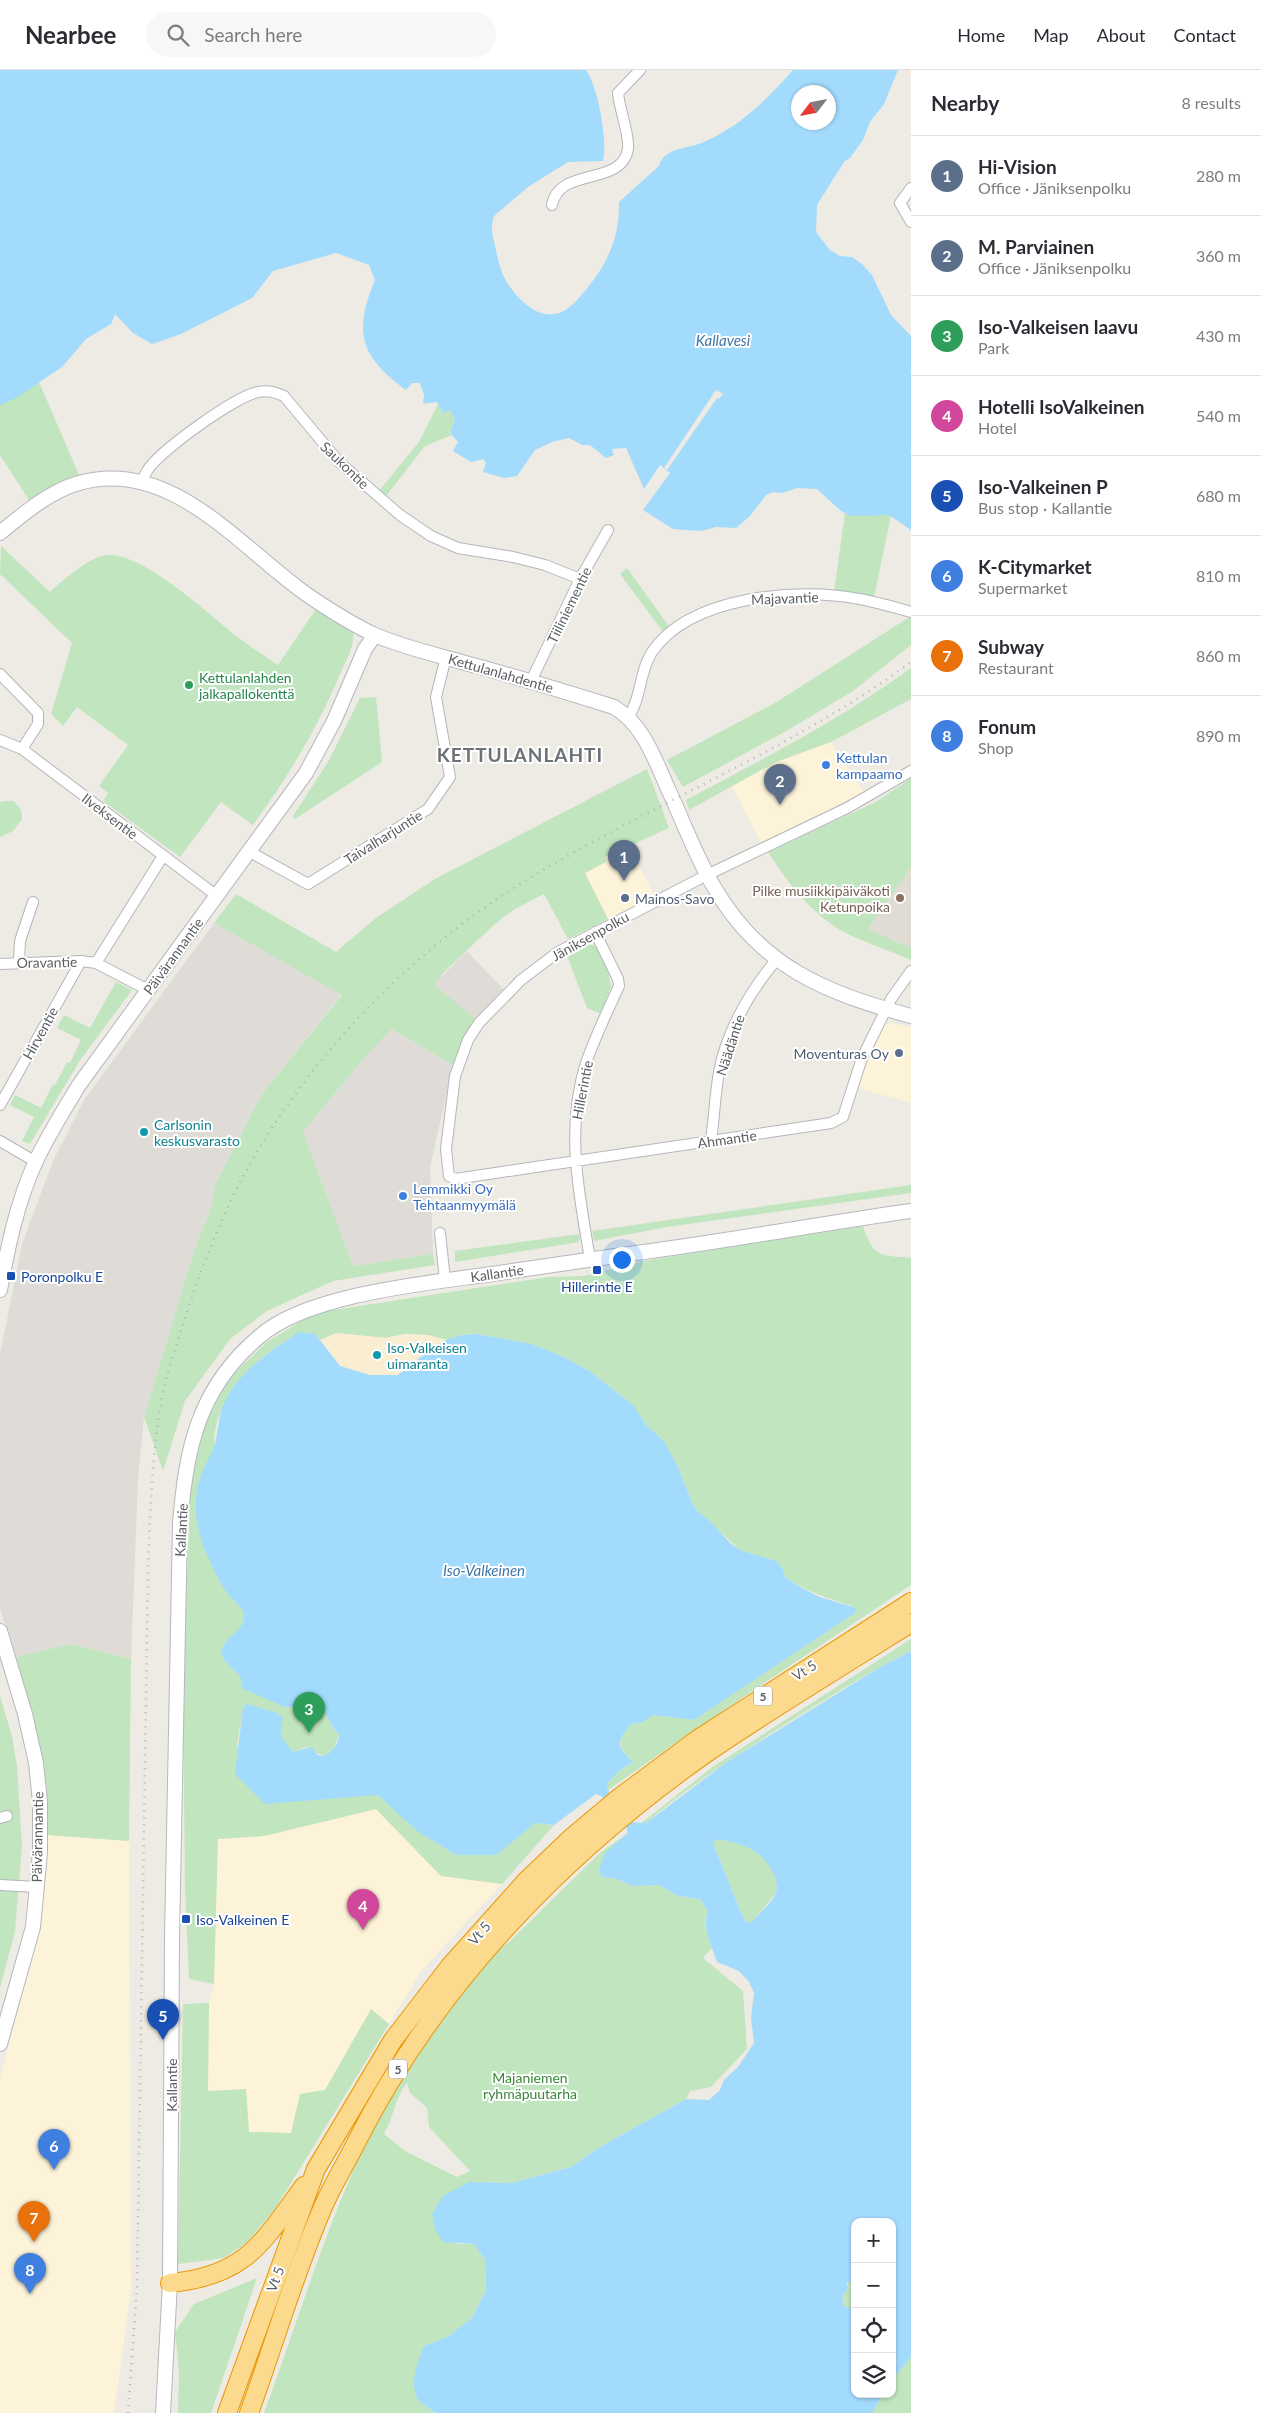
<!DOCTYPE html>
<meta charset="utf-8">
<style>
:root{--surface:#fff;--page:#f7f7f7;--text:#2b2b33;--muted:#7c7c81;--line:#e1e1e2;--accent:#111827}
body{margin:0;font-family:Lato,sans-serif;background:var(--page);color:var(--text)}
.controls{position:absolute;right:15px;bottom:15px;display:grid;overflow:hidden;border-radius:10px;box-shadow:0 1px 4px #0004}
.controls button{width:45px;height:45px;display:grid;place-items:center;padding:0;border:0;border-bottom:1px solid var(--line);background:var(--surface);color:var(--text);font:25px sans-serif}
.compass{position:absolute;left:791px;top:15px;width:45px;height:45px;border-radius:50%;background:var(--surface);box-shadow:0 1px 4px #0004;rotate:238deg}
.you{position:absolute;left:621px;top:1189px;width:18px;height:18px;margin:-12px;border:4px solid #fff;border-radius:50%;background:#1a73e8;box-shadow:0 0 0 8px #1a73e833}
.badge{display:grid;place-items:center;width:32px;height:32px;border-radius:50%;background:var(--accent);color:#fff;font-size:16px;font-weight:700}
.pin{position:absolute;translate:-50% -41px;filter:drop-shadow(0 1px 2px #0008)}
.pin::after{content:'';position:absolute;top:26px;width:18px;height:15px;background:inherit;clip-path:polygon(0 0,100% 0,50% 100%)}
.list{margin:0;padding:0;list-style:none}
h2{display:flex;justify-content:space-between;align-items:center;height:65px;margin:0;padding:0 20px;font-size:21px}
h2 small{font-size:16px;font-weight:400;color:var(--muted)}
.list li{display:grid;grid-template-columns:32px 1fr auto;gap:15px;align-items:center;box-sizing:border-box;height:80px;padding:0 20px;border-top:1px solid var(--line)}
.list b{display:block;font-size:19px;white-space:nowrap}
.list p{margin:0;font-size:16px;white-space:nowrap;color:var(--muted)}
.list em{font-size:16px;font-style:normal;color:var(--muted)}
.icon{flex:none;width:28px;height:28px;fill:none;stroke:currentColor;stroke-width:2;stroke-linecap:round;stroke-linejoin:round}
.map{position:relative;flex:none;width:911px;height:2343px;overflow:hidden}
header{display:flex;align-items:center;gap:30px;box-sizing:border-box;height:70px;padding:0 25px;background:var(--surface);border-bottom:1px solid var(--line)}
header strong{font-size:24px}
nav{display:flex;gap:28px;margin-inline-start:auto;font-size:18px}
.search{width:350px;height:45px;background:var(--page);display:flex;align-items:center;gap:12px;box-sizing:border-box;padding:0 18px;border-radius:28px;color:var(--muted);font-size:19px}
main{display:flex}
aside{flex:1;background:var(--surface)}
.map>svg:first-child{display:block}
.commercial{fill:#fdf3d8}
.industrial{fill:#dfdcd7}
.education{fill:#e0dcd4}
.green{fill:#c1e5bf;fill-rule:evenodd}
.sand{fill:#f9eed2}
.water{fill:#a3dbfd;fill-rule:evenodd}
.pier{fill:#edebe3}
.lines{fill:none;stroke-linecap:round;stroke-linejoin:round}
.street-casing{stroke:#b3b6ba;stroke-width:12}
.secondary-casing{stroke:#b4b8bd;stroke-width:16}
.highway-casing{stroke:#eb9705;stroke-width:20}
.street{stroke:#fff;stroke-width:10}
.secondary{stroke:#fff;stroke-width:14}
.highway{stroke:#fbd98d;stroke-width:18}
.rail{stroke:#b2b3b3;stroke-width:2.5;stroke-dasharray:1 6;stroke-linecap:butt}
.leisure-dot{fill:#2e9e5b;stroke:#fff;stroke-width:2}
.shop-dot{fill:#3f7fe0;stroke:#fff;stroke-width:2}
.service-dot{fill:#5c6f8a;stroke:#fff;stroke-width:2}
.education-dot{fill:#8d6e63;stroke:#fff;stroke-width:2}
.culture-dot{fill:#0f9aa8;stroke:#fff;stroke-width:2}
.transit-dot{fill:#1a4fb4;stroke:#fff;stroke-width:2}
.labels{text-anchor:middle;dominant-baseline:central;stroke-width:4;stroke-linejoin:round;paint-order:stroke}
.shield{fill:#fff;stroke:#8c8f92;stroke-width:1}
.shield-label{font-size:12px;font-weight:bold;fill:#5b5f63}
.street-label{font-size:14px;fill:#5b5f63;stroke:#fff}
.leisure-label{font-size:14px;fill:#27864d;stroke:#fff;text-anchor:start}
.shop-label{font-size:14px;fill:#366cbe;stroke:#fff;text-anchor:start}
.education-label{font-size:14px;fill:#785e54;stroke:#fff;text-anchor:end}
.service-label{font-size:14px;fill:#4e5e75;stroke:#fff;text-anchor:start}
.culture-label{font-size:14px;fill:#0d838f;stroke:#fff;text-anchor:start}
.transit-label{font-size:14px;fill:#164399;stroke:#fff;text-anchor:start}
.park-label{font-size:14px;fill:#388637;stroke:#fff}
.water-label{font-size:15px;font-style:italic;fill:#3e76a6;stroke:#fff}
.district-label{font-size:19px;font-weight:bold;letter-spacing:1px;fill:#6c7175;stroke:#fff}
</style>
<header>
<strong>Nearbee</strong>
<div class="search"><svg class="icon" aria-label="search" viewBox="0 0 24 24"><circle cx="10" cy="10" r="6"/><path d="M15 15l6 6"/></svg>Search here</div>
<nav><a>Home</a><a>Map</a><a>About</a><a>Contact</a></nav>
</header>
<main>
<div class="map">
<svg width="911" height="2343" viewBox="0 0 911 2343">
<rect width="100%" height="100%" fill="#edebe3"/>
<path class="commercial" d="M831 672 864 722 761 773 732 716 776 692Z
M630 776 654 826 608 849 585 803 606 792 605 787Z
M892 953 911 957V1033L857 1018 882 955Z
M376 1739 441 1806 502 1814 422 1900 389 1954 371 1940 325 2020 300 2024 291 2063 249 2062 208 2022 209 1933 214 1914 217 1769 264 1766Z
M48 1765 129 1771 131 2220 114 2343H0V2008L42 1847Z"/>
<path class="industrial" d="M214 853 342 924 262 1024 215 1115 212 1136 194 1181 144 1347 138 1409 131 1589 71 1574 16 1587 0 1539V1285L22 1174 53 1091 84 1030Z
M467 881 504 920 476 949 433 915Z
M392 959 453 995 430 1097 433 1184 353 1196 303 1062 364 988Z"/>
<path class="education" d="M911 797V878L868 859Z"/>
<path class="green" d="M39 312 79 405 52 416 29 430 0 385V335Z
M438 334 443 343 448 339 455 348 450 363 452 365 425 376 386 426 379 421 419 372Z
M845 443C860 450 876 440 891 446L874 527 834 522Z
M1 476 50 522C62 511 90 486 107 485 146 483 212 548 243 571 254 580 267 587 278 595L316 539 348 557 353 562C355 576 346 590 341 602 317 659 289 705 253 755L221 732 180 787 103 731 108 723 99 716 128 675 77 637 63 656 51 644 72 573 0 504Z
M627 498 670 558 664 563 620 504Z
M911 546V575L853 621 788 660 683 717 667 690 775 633Z
M911 598V629L831 672 776 692 689 740 686 730C763 689 840 650 911 598Z
M376 627 382 692 295 749 293 746 328 692 360 628Z
M647 699 669 758 605 787 606 792 585 803 608 849 568 869 544 824 513 840 495 854 445 901 434 915 476 949 462 971 453 995 392 959 364 988 303 1062 353 1196 433 1184 435 1195 333 1211 267 1241 230 1269 185 1331 163 1401 144 1347 194 1181 212 1136 215 1115 262 1024 342 925 214 853 236 824 336 882 376 848 435 809Z
M911 708V797L868 859 911 878V890C888 880 854 869 834 856 806 837 786 810 768 782L876 732Z
M6 731H14L21 740 22 749 13 761 0 767V732Z
M586 874 593 875 598 879 609 904 611 917 601 944 587 938 566 883Z
M116 912 132 920 79 992 30 1074 22 1071 34 1047 10 1035 15 1025 41 1038 53 1014 55 1015 67 992 70 993 81 970 57 958 64 945 90 958Z
M911 1115V1123L667 1157 594 1171 592 1161Z
M863 1156C873 1188 881 1185 911 1188V1515L691 1662 608 1720 607 1714 619 1701 633 1692C617 1675 616 1673 631 1654L643 1652 651 1645 694 1650 856 1538C828 1527 812 1525 785 1507L783 1499 776 1491 740 1480 695 1439 676 1393 663 1370 646 1355 634 1336 591 1302 566 1288 532 1274 478 1264 462 1265 446 1270 428 1265 405 1264 386 1268 336 1263 321 1270C308 1257 295 1265 281 1274 246 1297 213 1332 214 1378 214 1400 224 1437 228 1460 233 1486 234 1517 244 1542L245 1549 241 1557 285 1637 323 1639 334 1659 339 1664 334 1679 323 1686 306 1677 293 1682C285 1672 278 1667 281 1653L246 1634 243 1638 237 1677 281 1681 378 1725 391 1736 554 1755 502 1814 441 1806 376 1739 264 1766 218 1769 214 1914 189 1909 185 1820 183 1625 191 1396 204 1355 229 1308 267 1272 314 1243 548 1207 584 1206 643 1191Z
M580 1164 579 1172 455 1192V1181Z
M911 1569V1581C863 1605 818 1634 773 1662 729 1691 685 1719 646 1753L640 1754 714 1696Z
M71 1574 131 1589 129 1771 48 1765 46 1711 16 1587Z
M0 1626 12 1666 17 1696 22 1776 15 1861 0 1918Z
M628 1763 602 1807 617 1809 632 1816 659 1815 678 1826 701 1829 708 1841C702 1855 707 1864 713 1877L703 1888 743 1921 747 1979 711 2017 690 2021 686 2029 598 2078 571 2097 512 2113 469 2112 455 2174H474L485 2190 486 2220 472 2248 447 2267 424 2276 419 2331 435 2343H264C299 2248 329 2147 373 2057 404 1995 451 1941 491 1886L510 1871 601 1782ZM407 2013 410 2023 427 2038 429 2057 470 2101 457 2107 405 2081 384 2064C394 2047 394 2029 407 2013Z
M717 1769 731 1770 762 1784 770 1795 777 1812 776 1823 752 1852H746L741 1842 714 1776V1772Z
M209 1933 208 2021 246 2019 249 2062 291 2063 300 2024 325 2020 371 1939 389 1954 275 2139 247 2172 224 2188 178 2194 183 1934Z
M257 2208 211 2343H178L179 2300 175 2262 194 2234Z
M849 2211 855 2212V2241L844 2236 842 2227Z
M911 2287V2343H872L883 2324H892V2310Z"/>
<path class="sand" d="M336 1263 386 1268 405 1264 428 1265 446 1270 418 1287 399 1305H370L340 1296 321 1270Z"/>
<path class="water" d="M0 0H586C598 17 608 71 603 91L568 92 528 117 494 146C493 150 491 156 492 161 493 168 500 200 503 205 512 223 535 251 559 243 569 240 578 229 585 221 607 195 620 167 619 132L659 96C664 77 689 79 704 72 741 56 767 29 793 0H898L884 34 870 52 863 70 850 88 844 92 817 135 816 162 830 180 840 186 852 187 862 194 872 205 891 245 911 266V460L889 445 851 446 841 441 817 419 797 418 782 423 773 422 766 425 750 446 736 458 716 457 701 461 673 459 643 440 670 403 660 395 644 419 626 378 612 379 614 385 606 388 590 375H582L569 368 552 372 535 380 517 406 504 408 483 402 486 392 483 389 471 392 453 381 458 372 450 363 455 348 449 340 443 343 437 332 423 334 424 325 420 313H412L406 320C360 286 353 263 375 210L369 195 336 183 273 201 252 228 181 264 152 274 133 263 115 244 111 254 86 269 62 297 16 328 0 335ZM798 22H828V52H798Z
M299 1262 315 1264 340 1296 370 1305H398L430 1280 446 1270 462 1265 478 1264 532 1274 566 1288 591 1302 634 1336 646 1355 663 1370 676 1393 695 1439 712 1453 730 1473 740 1480 776 1491 783 1499 785 1507 802 1518 820 1527 856 1538 855 1543 694 1650 652 1645 643 1652 631 1654C616 1673 616 1675 633 1692L619 1701 607 1714 608 1720 633 1752 646 1753 727 1692 880 1597 911 1581V2287L892 2310V2152H855V2212H847V2219L842 2227 844 2236 855 2241V2324H883L872 2343H435C431 2339 423 2335 419 2331 408 2315 418 2291 424 2276L447 2267 472 2248 486 2220 485 2190 474 2174 443 2172 435 2159 432 2144 443 2126 469 2112 512 2113 571 2097 598 2078 686 2029 709 2030 720 2020 724 2010 738 1997 754 1973 751 1948 754 1923 749 1912 739 1901 717 1892C712 1875 701 1859 708 1841L700 1829 678 1826 659 1815 632 1816 617 1809 602 1807 599 1800 605 1783 628 1763 626 1757 601 1726 596 1724 554 1755 535 1753 496 1785H456L417 1761 378 1725 265 1734 235 1704 243 1638 246 1634 277 1643 283 1648C278 1667 281 1667 293 1682L311 1677 318 1685 323 1686C332 1682 339 1675 339 1664L334 1659 323 1639 285 1637 243 1619 240 1606 224 1590 221 1581C225 1567 244 1560 244 1548 245 1539 239 1536 233 1530 221 1517 212 1496 205 1480 195 1456 192 1428 202 1403 205 1394 210 1387 213 1379 218 1366 218 1351 222 1338 236 1303 269 1282 299 1262ZM717 1769C740 1773 764 1780 773 1803 776 1809 778 1815 776 1822 773 1833 758 1843 752 1852H746L741 1842 714 1776V1772Z"/>
<path class="pier" d="M716 320 723 324 719 329 717 328 667 400 664 398Z"/>
<g class="lines">
<g class="street-casing">
<path id="street" d="M911 118 900 133 911 152
M552 135C559 96 622 117 628 79 630 66 619 38 618 23L640 0
M142 411C144 408 145 404 147 401 159 381 236 326 258 322 268 320 275 322 284 326L339 392 400 445 431 466 458 478 513 487 545 495 580 509
M0 604 38 643V654L22 679
M531 611 580 509 608 460
M629 646C642 626 639 602 652 582 690 526 798 517 859 529 877 532 894 537 911 542
M0 670 22 679 217 826
M911 701 847 738 707 805 558 882 521 910 479 953 468 970 455 1006 446 1079 449 1106 455 1109 831 1053 843 1047 862 988 891 929 911 901
M250 782 308 814 428 739 450 707 436 627 446 587
M19 892 20 871 33 832
M96 893 163 786
M0 894 81 891 96 893 148 920
M0 1035 81 891
M0 1071 36 1092
M711 1071C714 1049 715 1025 719 1002 727 959 749 923 776 890
M440 1163 445 1210
M590 1189C579 1124 565 1058 586 993 595 967 607 942 619 916L618 909 595 862
M0 1748 7 1746
M0 1815 37 1817"/>
</g>
<g class="secondary-casing">
<path id="secondary" d="M0 463C23 444 50 421 79 413 167 388 235 471 298 518 316 532 355 556 375 565 405 578 438 585 469 594 518 607 566 622 614 637 644 655 655 690 669 721 684 753 696 787 714 817 760 897 826 923 911 946
M0 1220C8 1176 17 1132 36 1091 48 1065 64 1040 79 1015L306 703 334 651 365 579 375 565
M0 1561 25 1644 36 1693 40 1732V1783L33 1857 0 1974
M163 2343 170 2213 172 1868 180 1454C186 1378 198 1318 260 1266 308 1224 429 1213 492 1204 540 1197 588 1190 636 1183 728 1171 819 1154 911 1141"/>
</g>
<g class="highway-casing">
<path id="highway" d="M170 2213C246 2206 263 2172 304 2116
M227 2343 316 2099 393 1970 450 1896 526 1811 571 1768 620 1727 698 1669 911 1532
M249 2343C274 2275 294 2204 323 2137 333 2114 346 2093 357 2071 437 1913 564 1783 708 1682 774 1637 843 1595 911 1553"/>
</g>
<use href="#street" class="street"/>
<use href="#secondary" class="secondary"/>
<use href="#highway" class="highway"/>
<path class="rail" d="M128 2343 137 2216 148 1498C150 1441 152 1384 162 1327 167 1301 177 1274 185 1248 198 1208 213 1168 231 1130 293 1003 404 885 525 811 650 734 792 680 911 592"/>
</g>
<circle class="leisure-dot" cx="189" cy="615" r="5"/>
<g class="shop-dot">
<circle cx="826" cy="695" r="5"/>
<circle cx="403" cy="1126" r="5"/>
</g>
<g class="service-dot">
<circle cx="625" cy="828" r="5"/>
<circle cx="899" cy="983" r="5"/>
</g>
<circle class="education-dot" cx="900" cy="828" r="5"/>
<g class="culture-dot">
<circle cx="144" cy="1062" r="5"/>
<circle cx="377" cy="1285" r="5"/>
</g>
<g class="transit-dot">
<rect x="592" y="1195" width="10" height="10" rx="2.5"/>
<rect x="6" y="1201" width="10" height="10" rx="2.5"/>
<rect x="181" y="1844" width="10" height="10" rx="2.5"/>
</g>
<g class="labels">
<g class="shield">
<rect x="754" y="1616.5" width="18" height="19" rx="4"/>
<rect x="389" y="1989.5" width="18" height="19" rx="4"/>
</g>
<g class="shield-label">
<text x="763" y="1626">5</text>
<text x="398" y="1999">5</text>
</g>
<g class="street-label">
<text transform="translate(345 395) rotate(44)">Saukontie</text>
<text transform="translate(785 528) rotate(-2)">Majavantie</text>
<text transform="translate(569 535) rotate(-64)">Tiiliniementie</text>
<text transform="translate(501 603) rotate(16)">Kettulanlahdentie</text>
<text transform="translate(110 746) rotate(37)">Ilveksentie</text>
<text transform="translate(383 767) rotate(-32)">Taivalharjuntie</text>
<text transform="translate(590 866) rotate(-29)">Jäniksenpolku</text>
<text transform="translate(173 886) rotate(-54)">Päivärannantie</text>
<text transform="translate(47 892) rotate(-1)">Oravantie</text>
<text transform="translate(40 963) rotate(-61)">Hirventie</text>
<text transform="translate(730 975) rotate(-72)">Näädäntie</text>
<text transform="translate(582 1020) rotate(-79)">Hillerintie</text>
<text transform="translate(727 1069) rotate(-8)">Ahmantie</text>
<text transform="translate(497 1203) rotate(-8)">Kallantie</text>
<text transform="translate(181 1460) rotate(-87)">Kallantie</text>
<text transform="translate(804 1600) rotate(-32)">Vt 5</text>
<text transform="translate(37 1767) rotate(-89)">Päivärannantie</text>
<text transform="translate(479 1863) rotate(-49)">Vt 5</text>
<text transform="translate(171 2015) rotate(-90)">Kallantie</text>
<text transform="translate(275 2209) rotate(-69)">Vt 5</text>
</g>
<g class="leisure-label">
<text x="199" y="607">Kettulanlahden<tspan x="199" dy="16">jalkapallokenttä</tspan></text>
</g>
<g class="shop-label">
<text x="836" y="687">Kettulan<tspan x="836" dy="16">kampaamo</tspan></text>
<text x="413" y="1118">Lemmikki Oy<tspan x="413" dy="16">Tehtaanmyymälä</tspan></text>
</g>
<g class="education-label">
<text x="890" y="820">Pilke musiikkipäiväkoti<tspan x="890" dy="16">Ketunpoika</tspan></text>
</g>
<g class="service-label">
<text x="635" y="828">Mainos-Savo</text>
<text x="889" y="983" text-anchor="end">Moventuras Oy</text>
</g>
<g class="culture-label">
<text x="154" y="1054">Carlsonin<tspan x="154" dy="16">keskusvarasto</tspan></text>
<text x="387" y="1277">Iso-Valkeisen<tspan x="387" dy="16">uimaranta</tspan></text>
</g>
<g class="transit-label">
<text x="21" y="1206">Poronpolku E</text>
<text x="597" y="1216" text-anchor="middle">Hillerintie E</text>
<text x="196" y="1849">Iso-Valkeinen E</text>
</g>
<g class="park-label">
<text x="530" y="2007">Majaniemen<tspan x="530" dy="16">ryhmäpuutarha</tspan></text>
</g>
<g class="water-label">
<text x="723" y="270">Kallavesi</text>
<text x="484" y="1500">Iso-Valkeinen</text>
</g>
<g class="district-label">
<text x="520" y="684">KETTULANLAHTI</text>
</g>
</g>
</svg>
<div class="controls">
<button>+</button>
<button>−</button>
<button><svg class="icon" aria-label="locate" viewBox="0 0 24 24"><circle cx="12" cy="12" r="6"/><path d="M12 2v4M12 18v4M2 12h4M18 12h4"/></svg></button>
<button><svg class="icon" aria-label="layers" viewBox="0 0 24 24"><path d="M12 4l9 5-9 5-9-5zM3 14l9 5 9-5"/></svg></button>
</div>
<svg class="compass" viewBox="-18 -18 36 36"><path d="M0-13l5 13h-10z" fill="#e53935"/><path d="M0 13l5-13h-10z" fill="#7c7c81"/></svg>
<div class="you"></div>
<div class="pin badge" style="left:624px;top:811px;background:#5c6f8a">1</div>
<div class="pin badge" style="left:780px;top:735px;background:#5c6f8a">2</div>
<div class="pin badge" style="left:309px;top:1663px;background:#2e9e5b">3</div>
<div class="pin badge" style="left:363px;top:1860px;background:#d1479c">4</div>
<div class="pin badge" style="left:163px;top:1970px;background:#1a4fb4">5</div>
<div class="pin badge" style="left:54px;top:2100px;background:#3f7fe0">6</div>
<div class="pin badge" style="left:34px;top:2172px;background:#e8710a">7</div>
<div class="pin badge" style="left:30px;top:2224px;background:#3f7fe0">8</div>
</div>
<aside>
<h2>Nearby<small>8 results</small></h2>
<ul class="list">
<li><span class="badge" style="background:#5c6f8a">1</span><div><b>Hi-Vision</b><p>Office · Jäniksenpolku</p></div><em>280 m</em></li>
<li><span class="badge" style="background:#5c6f8a">2</span><div><b>M. Parviainen</b><p>Office · Jäniksenpolku</p></div><em>360 m</em></li>
<li><span class="badge" style="background:#2e9e5b">3</span><div><b>Iso-Valkeisen laavu</b><p>Park</p></div><em>430 m</em></li>
<li><span class="badge" style="background:#d1479c">4</span><div><b>Hotelli IsoValkeinen</b><p>Hotel</p></div><em>540 m</em></li>
<li><span class="badge" style="background:#1a4fb4">5</span><div><b>Iso-Valkeinen P</b><p>Bus stop · Kallantie</p></div><em>680 m</em></li>
<li><span class="badge" style="background:#3f7fe0">6</span><div><b>K-Citymarket</b><p>Supermarket</p></div><em>810 m</em></li>
<li><span class="badge" style="background:#e8710a">7</span><div><b>Subway</b><p>Restaurant</p></div><em>860 m</em></li>
<li><span class="badge" style="background:#3f7fe0">8</span><div><b>Fonum</b><p>Shop</p></div><em>890 m</em></li>
</ul>
</aside>
</main>
